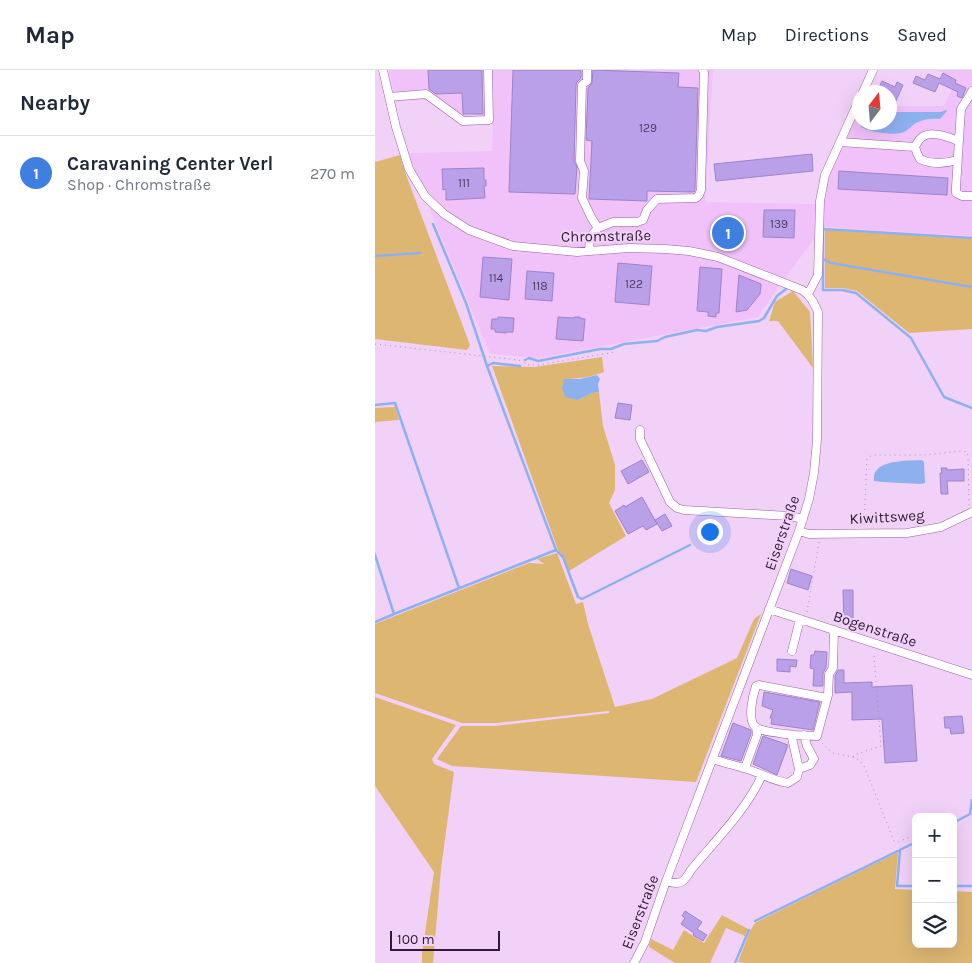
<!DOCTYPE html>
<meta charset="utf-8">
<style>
:root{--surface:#fff;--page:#f2f2f3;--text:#1f2937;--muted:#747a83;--line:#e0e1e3;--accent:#db2777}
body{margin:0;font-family:Karla,sans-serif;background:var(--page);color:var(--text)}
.controls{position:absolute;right:15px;bottom:15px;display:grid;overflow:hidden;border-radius:8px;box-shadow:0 5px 20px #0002}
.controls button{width:45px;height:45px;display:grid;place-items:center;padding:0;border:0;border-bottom:1px solid var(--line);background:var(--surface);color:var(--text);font:25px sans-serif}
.compass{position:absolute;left:477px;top:15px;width:45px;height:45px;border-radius:50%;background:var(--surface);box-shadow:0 5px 20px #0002;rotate:16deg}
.scale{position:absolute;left:15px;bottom:12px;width:110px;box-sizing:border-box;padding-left:5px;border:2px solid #301b34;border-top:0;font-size:14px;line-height:18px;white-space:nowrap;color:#301b34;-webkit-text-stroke:4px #f2d1f8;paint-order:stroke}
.you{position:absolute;left:334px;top:461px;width:18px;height:18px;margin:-12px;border:4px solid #fff;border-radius:50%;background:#1a73e8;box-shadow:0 0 0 8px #1a73e833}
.badge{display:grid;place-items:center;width:32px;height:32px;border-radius:50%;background:var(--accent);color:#fff;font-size:16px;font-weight:700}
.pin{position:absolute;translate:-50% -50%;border:2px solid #fff;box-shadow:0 1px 5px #0006}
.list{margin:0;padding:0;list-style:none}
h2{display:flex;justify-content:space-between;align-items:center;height:65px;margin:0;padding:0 20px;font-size:21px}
h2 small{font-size:16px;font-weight:400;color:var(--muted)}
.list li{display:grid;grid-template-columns:32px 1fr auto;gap:15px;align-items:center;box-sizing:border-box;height:75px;padding:0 20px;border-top:1px solid var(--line)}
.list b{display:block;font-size:19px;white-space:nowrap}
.list p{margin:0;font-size:16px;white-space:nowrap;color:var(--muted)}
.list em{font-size:16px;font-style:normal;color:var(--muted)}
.icon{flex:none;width:28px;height:28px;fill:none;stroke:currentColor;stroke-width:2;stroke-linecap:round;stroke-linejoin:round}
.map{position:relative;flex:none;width:597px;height:893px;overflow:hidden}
header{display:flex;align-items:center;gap:30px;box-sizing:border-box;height:70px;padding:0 25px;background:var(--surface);border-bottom:1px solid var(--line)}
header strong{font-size:24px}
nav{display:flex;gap:28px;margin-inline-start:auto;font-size:18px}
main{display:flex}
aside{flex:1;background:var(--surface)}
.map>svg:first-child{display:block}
.built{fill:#f1c1fa}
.green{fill:#ddb672}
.water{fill:#8db1ef}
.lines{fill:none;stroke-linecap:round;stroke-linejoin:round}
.stream{stroke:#8db1ef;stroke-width:2.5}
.building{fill:#ba9fe9;stroke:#9e83ca}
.minor-casing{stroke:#9663a0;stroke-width:9}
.path{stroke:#ac90b2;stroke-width:1;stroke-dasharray:1 4;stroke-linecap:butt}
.minor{stroke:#fff;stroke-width:8}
.labels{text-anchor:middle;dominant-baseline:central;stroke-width:4;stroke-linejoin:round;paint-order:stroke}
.number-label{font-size:12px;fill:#523c61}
.street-label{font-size:15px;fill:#301b34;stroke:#f2d1f8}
</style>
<header>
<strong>Map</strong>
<nav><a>Map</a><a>Directions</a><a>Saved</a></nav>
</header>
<main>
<aside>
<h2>Nearby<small></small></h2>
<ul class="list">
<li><span class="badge" style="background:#3f7fe0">1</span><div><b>Caravaning Center Verl</b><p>Shop · Chromstraße</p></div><em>270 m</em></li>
</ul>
</aside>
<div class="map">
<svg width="597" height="893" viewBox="0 0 597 893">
<rect width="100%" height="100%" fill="#f2d1f8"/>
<path class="built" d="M14 0H338L330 132 441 134 439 169 404 216 383 247 164 288 115 284 55 140 61 132 50 120 42 105 33 83 117 81 118 55 88 56 54 30 25 31 21 33Z
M562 0H597V166L449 157V127L454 105 484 38V52H514L515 36H569L582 9Z"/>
<path class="green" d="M25 85 30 102 95 275 92 280 0 269V92Z
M450 160 597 169V259L534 263 482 221 467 218H450Z
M418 221 435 242 438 298 403 251H394L400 232Z
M227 287 229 302C215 307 204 309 189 309L203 330 217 323 224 322 228 356 240 395V420L234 433 251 466 194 501 189 486 183 480 117 296 160 297Z
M20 337 24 350 0 352V338Z
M182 483 201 534 208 532 213 554 240 637 277 629 362 588 379 549 386 544 321 712 77 696 62 689 86 656H120L234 643V641L121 653H87L0 623V554L154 493 169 494 162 489Z
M0 627 81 655 57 689 59 694 79 702 66 799 58 893H47V883L59 802 0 716Z
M523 782 520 819 541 820V874H578V821L597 822V893H370L363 892 375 861 380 853Z
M347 845 373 859 370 866 351 858 335 893H300L274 877 276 869 298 880 309 860 329 873Z"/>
<path class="water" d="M571 40 572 41 565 49C557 48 548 49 541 53 537 55 534 60 529 62 520 66 494 62 486 57L485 53 514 52 515 42H566Z
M222 305 225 309 223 314 224 322 217 323 203 330 190 327 187 318 189 309H205Z
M547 390 549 392 550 413 546 414 508 412 499 411C496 389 532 391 547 390Z"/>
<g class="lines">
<path class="stream" d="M58 154 91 233 112 296 181 480 188 487 203 527 207 529 315 475
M448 157V220H467L481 223 536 268 569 327 597 338
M448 159 597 168
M0 186 45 183
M448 189 456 193 597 217
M150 290 154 288 163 291 225 279H236L249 274 282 271 290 267 322 260 331 261 342 257 384 251 389 248 402 226 411 219
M112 296 118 293 145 296
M0 335 20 333 84 518
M0 485 19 544 181 480
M0 552 19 544
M578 753 595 744 597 730
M525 780 522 816H541
M578 816H597
M380 851 541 772
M360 893 374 860"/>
</g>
<path class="building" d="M53 0H107L108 44H88L87 23 61 24 54 19Z
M138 0H206V8L202 12 201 15 199 91 202 97 200 124 134 122Z
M218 0 304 3 303 17 323 18 320 119 319 122 272 121V131L214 129 217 71 211 70 213 18 217 13Z
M568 3 581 10 580 13 591 18 587 28 582 26 583 22 564 13 560 22 538 13 541 6 550 10 553 4 565 9Z
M507 11 520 17 522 12 528 15 520 33 514 31V22H508L503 20Z
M437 84 438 101 341 111 339 94Z
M109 98V110H111V116H109L110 128 71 130V119L68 120 67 99Z
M464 101 573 108 572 125 463 119Z
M389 140H420L419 168 388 167Z
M108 187 137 189 134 230 105 227Z
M243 193 277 196 274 235 240 232Z
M325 197 347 199 344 243H341V247L333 246V242L322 241Z
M152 201 179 203 177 231 150 229Z
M364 205 386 214 385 224 372 240 361 242Z
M123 247 139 248 138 262H131V263L120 262V259H116L117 249H123Z
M183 247 199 248V247H205V248L210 249 208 271 181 269Z
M243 333 257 335 255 350 240 348Z
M267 390 274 402 253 414 246 401Z
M566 398H572V400L589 399V411H572L573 424H566L565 403H567Z
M267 427 282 454 271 460 268 456 253 464 240 441 249 435 250 437Z
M290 444 297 456 287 461 280 450Z
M416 499 437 506 433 520 412 513Z
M468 520H478V553H469Z
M440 581 452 582 451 598 448 603V616H438L439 599 435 598 436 585H439Z
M402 589 422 590 421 597 415 596V602L402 601Z
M463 600H469V613L497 612V617L537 615 542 691 510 693 507 649 477 650V622L460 623V606Z
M389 622 445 632 438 660 396 654 397 648H395L398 640 387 636Z
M587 646 589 663 576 664 575 658H570L569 647Z
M358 653 376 660V664L366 691 346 686Z
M388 666 413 675 402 705 378 694Z
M310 841 327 852 322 859 332 865 328 871 318 865 319 863 306 854 310 848 307 846Z"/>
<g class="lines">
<g class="minor-casing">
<path id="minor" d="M8 0 21 57 34 99 50 126 69 144 94 160 138 176 202 182 254 178 290 179 314 181 343 187 427 220C436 226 439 233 443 242L442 370 439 403 434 429 424 461 290 814 270 872 259 893
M212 0V11L207 15 205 91 209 101 207 128 216 147 223 158
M597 21 595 25 586 39 581 117V123L587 126H597
M488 22 498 0
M14 27 51 24 88 51 114 50 113 0
M465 72 540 77
M582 90C570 94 556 94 545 89L542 83 540 77C542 73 544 69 547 67 557 60 574 67 583 71
M214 181 215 167 223 158 238 152H262L268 150 272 140 282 129 321 128 324 125 326 120 329 3 328 0
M433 224 443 205 445 131 450 105 484 30
M265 360V369L295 432 302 438 309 440 415 446 428 449
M424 461 434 464 532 463 566 457 597 442
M394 539 597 605
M417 581 425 549
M418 665C408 663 391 663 382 658 371 652 378 625 381 616L384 615 452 628
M338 689C349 693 360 695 372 699 385 703 398 711 413 713L422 707 424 699 417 668 418 665 442 666 453 625 454 604 458 598 459 560
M370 698 382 665V658
M424 699 435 695 439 689 432 676 429 665
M291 811C306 816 309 812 316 800 339 772 373 738 387 705"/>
</g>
<path class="path" d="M0 274 144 290 154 295H163L240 282
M489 455 492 389 494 387 498 385H549L586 381 592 382 593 386 594 435
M432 542 444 472
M447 673 452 678 458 683 478 687 484 690 489 696 519 771 523 772 541 764
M478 687 479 685 506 676 499 586V582"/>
<use href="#minor" class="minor"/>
</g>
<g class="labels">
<g class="number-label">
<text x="273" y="58">129</text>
<text x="89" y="113">111</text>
<text x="404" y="154">139</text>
<text x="121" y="208">114</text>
<text x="259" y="214">122</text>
<text x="165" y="216">118</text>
</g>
<g class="street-label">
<text transform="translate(231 166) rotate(-1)">Chromstraße</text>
<text transform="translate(512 447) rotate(-3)">Kiwittsweg</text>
<text transform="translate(407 463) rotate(-71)">Eiserstraße</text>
<text transform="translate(500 559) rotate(18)">Bogenstraße</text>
<text transform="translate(265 842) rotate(-69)">Eiserstraße</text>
</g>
</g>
</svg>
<div class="controls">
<button>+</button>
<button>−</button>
<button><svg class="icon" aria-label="layers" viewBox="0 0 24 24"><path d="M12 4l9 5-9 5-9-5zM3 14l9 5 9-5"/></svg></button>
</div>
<svg class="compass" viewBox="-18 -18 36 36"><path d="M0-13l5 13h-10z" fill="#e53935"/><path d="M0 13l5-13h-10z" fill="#747a83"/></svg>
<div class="scale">100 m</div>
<div class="you"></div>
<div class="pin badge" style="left:353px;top:163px;background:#3f7fe0">1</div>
</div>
</main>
